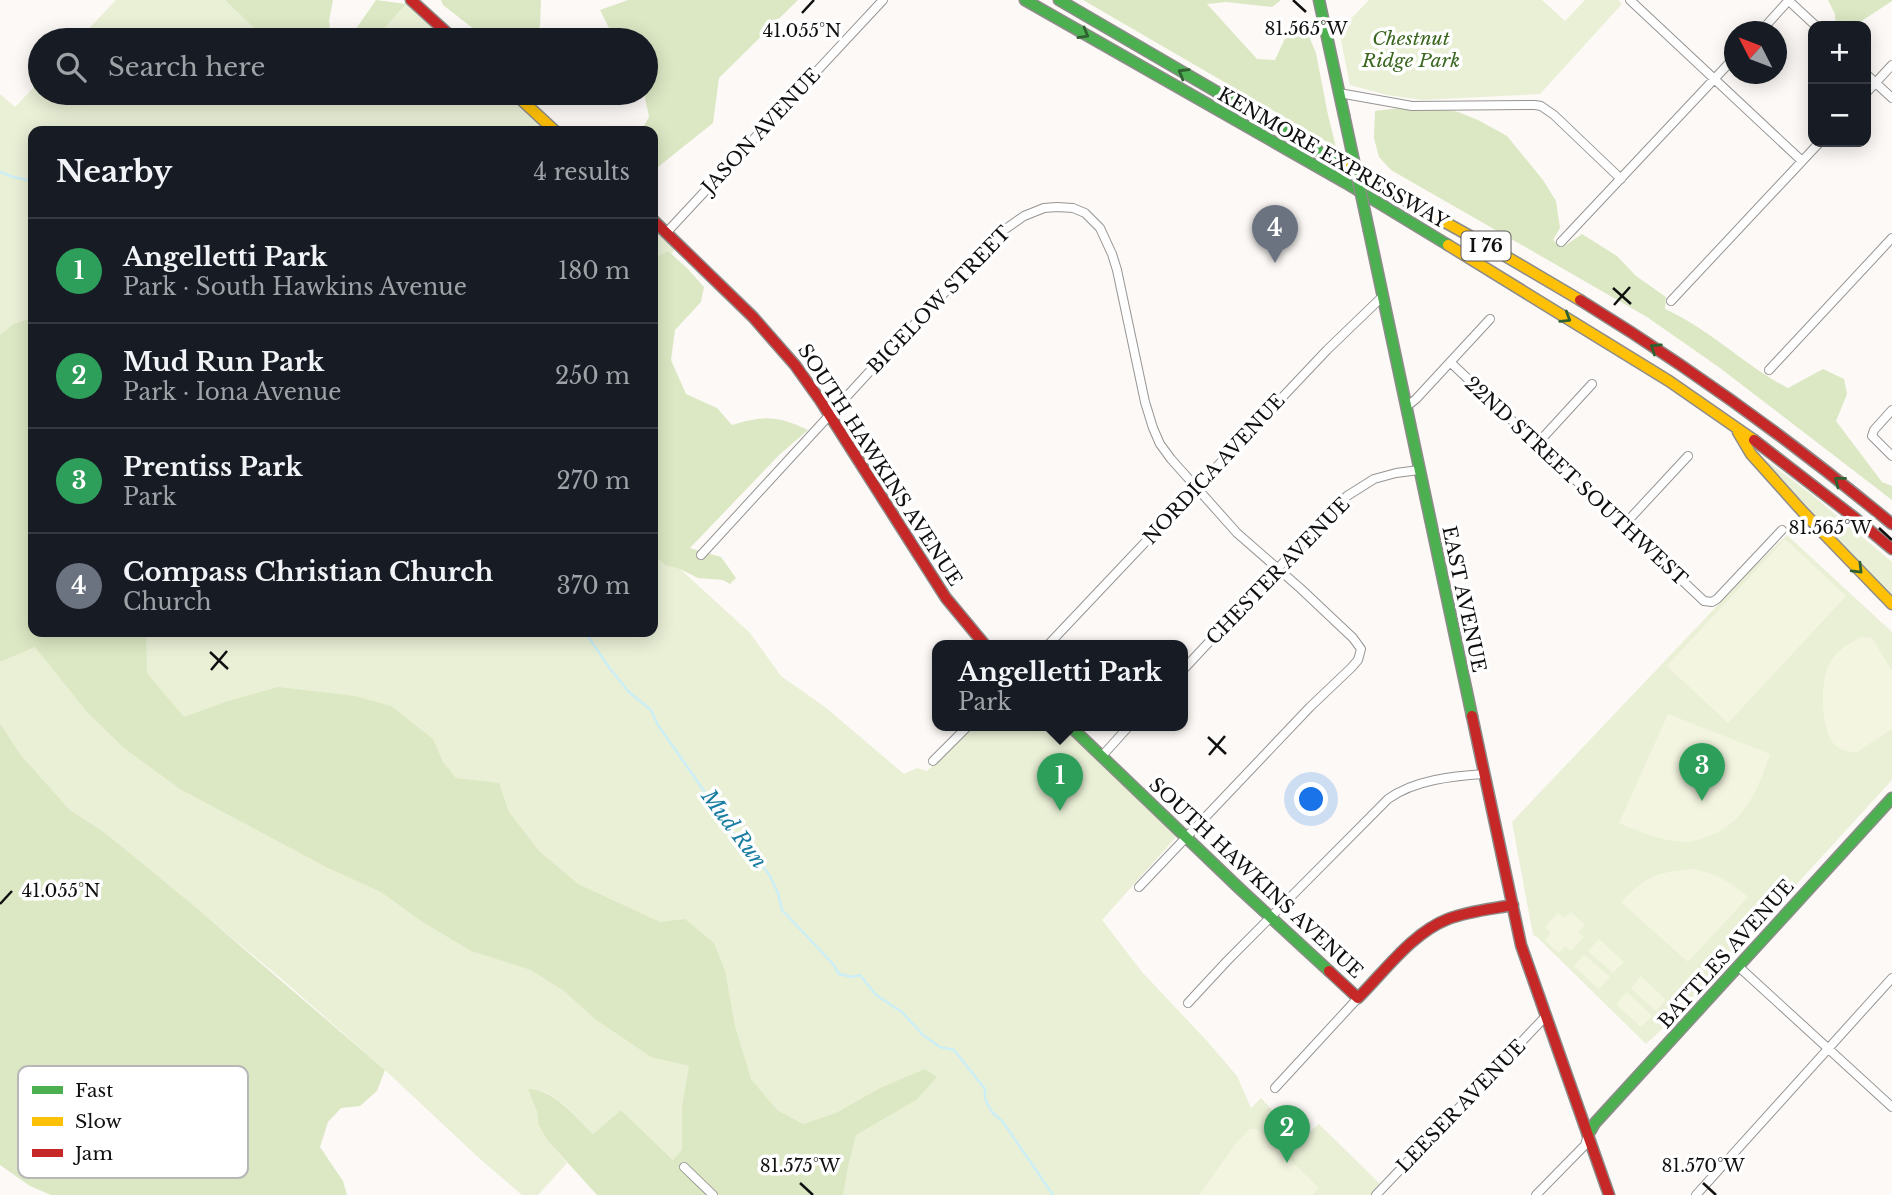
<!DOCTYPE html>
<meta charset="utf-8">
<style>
:root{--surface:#171b24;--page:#242831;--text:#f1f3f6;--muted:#9ea1a6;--line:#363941;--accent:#d93025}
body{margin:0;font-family:"Libre Baskerville",serif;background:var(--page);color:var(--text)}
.controls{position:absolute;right:21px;top:21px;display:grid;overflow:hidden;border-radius:14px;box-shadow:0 4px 18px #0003}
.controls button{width:63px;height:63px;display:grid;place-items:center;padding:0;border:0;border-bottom:2px solid var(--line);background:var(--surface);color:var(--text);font:35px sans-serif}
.compass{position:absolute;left:1724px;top:21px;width:63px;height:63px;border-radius:50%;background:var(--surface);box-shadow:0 4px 18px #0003;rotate:312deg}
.you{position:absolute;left:1312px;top:800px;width:24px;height:24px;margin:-18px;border:5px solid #fff;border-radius:50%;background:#1a73e8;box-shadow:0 0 0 10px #1a73e833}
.badge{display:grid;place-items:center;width:46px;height:46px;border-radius:50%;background:var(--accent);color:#fff;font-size:23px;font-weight:700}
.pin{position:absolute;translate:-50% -58px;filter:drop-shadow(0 2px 4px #0008)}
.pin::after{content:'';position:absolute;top:37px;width:24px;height:21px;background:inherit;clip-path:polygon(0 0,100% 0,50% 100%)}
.popup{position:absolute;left:932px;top:640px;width:256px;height:91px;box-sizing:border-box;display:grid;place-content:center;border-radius:14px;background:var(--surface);filter:drop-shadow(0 2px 5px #0005);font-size:23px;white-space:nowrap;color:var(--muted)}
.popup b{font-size:26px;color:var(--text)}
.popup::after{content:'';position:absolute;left:50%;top:100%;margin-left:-14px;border:14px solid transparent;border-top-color:var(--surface)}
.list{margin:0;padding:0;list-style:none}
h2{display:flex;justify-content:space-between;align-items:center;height:91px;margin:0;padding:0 28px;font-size:30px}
h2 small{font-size:23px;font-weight:400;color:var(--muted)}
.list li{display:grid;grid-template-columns:46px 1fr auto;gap:21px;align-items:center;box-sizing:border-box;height:105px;padding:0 28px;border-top:2px solid var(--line)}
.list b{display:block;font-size:26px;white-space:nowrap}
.list p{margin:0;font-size:23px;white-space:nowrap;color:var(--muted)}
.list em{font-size:23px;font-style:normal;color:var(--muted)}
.icon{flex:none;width:38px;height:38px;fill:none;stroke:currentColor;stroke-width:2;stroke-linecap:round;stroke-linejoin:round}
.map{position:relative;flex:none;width:1892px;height:1195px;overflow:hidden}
.search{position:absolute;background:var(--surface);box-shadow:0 4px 18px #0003;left:28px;top:28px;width:630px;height:77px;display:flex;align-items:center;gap:18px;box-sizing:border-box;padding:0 24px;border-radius:38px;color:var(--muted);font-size:26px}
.panel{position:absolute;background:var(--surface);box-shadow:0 4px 18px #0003;left:28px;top:126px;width:630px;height:511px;border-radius:14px}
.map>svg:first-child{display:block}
.green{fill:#eaf0d6}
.forest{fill:#dce8c4}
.pitch{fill:#f3f5e0}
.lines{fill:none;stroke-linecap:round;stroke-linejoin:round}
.stream{stroke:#cceef5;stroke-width:2.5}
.street-casing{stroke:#969594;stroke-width:10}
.fast-casing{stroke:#8d8c8a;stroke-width:13}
.slow-casing{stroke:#8d8c8a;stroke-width:13}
.jam-casing{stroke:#8d8c8a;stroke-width:13}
.street{stroke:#fffefe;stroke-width:8}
.fast{stroke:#4caf50;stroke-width:10}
.slow{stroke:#ffc107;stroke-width:10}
.jam{stroke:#c62828;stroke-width:10}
.fast-bridge-casing{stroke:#8d8c8a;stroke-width:13;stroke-linecap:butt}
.fast-bridge{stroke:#4caf50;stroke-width:10}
.oneway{stroke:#2e6030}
.ticks{fill:none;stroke:#101010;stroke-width:2.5}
.labels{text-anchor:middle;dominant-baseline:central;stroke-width:7;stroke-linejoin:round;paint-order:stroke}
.shield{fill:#fff;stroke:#585858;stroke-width:2}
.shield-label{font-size:18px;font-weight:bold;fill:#101010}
.park-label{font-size:19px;font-style:italic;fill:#3b6720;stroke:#fff}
.street-label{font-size:19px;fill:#101010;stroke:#fff}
.water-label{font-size:21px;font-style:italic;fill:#1a7da1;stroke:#fff}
.key{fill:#fff;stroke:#b7b7b7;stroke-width:2}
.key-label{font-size:19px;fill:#101010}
.ticks-label{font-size:18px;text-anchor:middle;fill:#101010;stroke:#fff;stroke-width:7;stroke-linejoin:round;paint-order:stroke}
</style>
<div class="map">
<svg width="1892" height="1195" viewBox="0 0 1892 1195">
<rect width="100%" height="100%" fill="#fcf9f6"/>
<path class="green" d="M116 0H225L266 40H78Z
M1369 0H1542L1565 21 1585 0H1618L1622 4 1540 94 1422 100 1387 95 1350 85 1339 31Z
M406 4 446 40H374Z
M40 81V93H504L546 131H33V324L0 358V94L15 107Z
M653 229 675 249 653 278Z
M1763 458 1811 494 1892 562V596L1864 570Z
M1787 535 1892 632V780L1674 1018 1646 1044 1537 937 1533 935 1512 822 1753 568Z
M653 544 750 633 781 676 825 707 904 774 917 768 927 771 974 725H1061L1177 836 1102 920 1142 972 1207 1041 1237 1076 1251 1108 1261 1098 1300 1140 1319 1124 1381 1185 1371 1195H730L683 1151 673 1160 621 1110 593 1134C576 1118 554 1087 529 1090L537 1112 538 1124 547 1140 567 1163 538 1195H522L479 1158 385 1070 284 981 104 832 70 810 20 754 0 723V662L24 651 81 632H653Z"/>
<path class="forest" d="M225 0H333L329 21 331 40H266Z
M376 0 406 4 374 40H335L353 33Z
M441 0H541L540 26 534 40H488L443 5Z
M628 0H798L719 78 713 123 653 171V131H641L649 117 644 93 646 40H615L600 10Z
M1083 0H1281L1272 7 1226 2 1207 4 1257 59 1275 60 1288 32 1304 24 1316 53 1328 115 1336 147Z
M1828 0H1892V1L1854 26H1836L1835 14Z
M1425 105 1458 112 1478 120 1507 136 1543 180 1556 201 1560 228 1553 240 1563 247 1582 234 1617 256 1636 276 1666 297 1665 309C1710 329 1745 366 1788 388L1823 369 1844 379 1847 394 1836 421 1882 482 1892 486V500L1720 368 1647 317 1391 170 1379 157 1374 138 1375 111Z
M668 251 687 268 704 287 701 302 675 330 671 360 686 394 717 408 732 425C763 415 778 416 808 430L779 455 690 548 721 557 736 578 730 584 723 580 698 578 680 569 665 565 653 554V264L655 258Z
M33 317V632H146L147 673 184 717 225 702 278 687 355 696 391 706 433 739 443 762 456 778 499 783 509 812 539 851 578 884 660 922 685 919 714 943 725 971 735 1026 751 1079 777 1110 803 1124 836 1113 880 1088 925 1069 937 1077 916 1100 856 1135 848 1166 843 1195H597L547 1140 538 1124 537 1112 528 1089C555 1089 575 1117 593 1134L621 1110 673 1160 682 1150V1107L689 1066 651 1057 595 1019 564 991 531 970 471 951 421 921 381 892 328 868 180 789 124 748 87 712 35 647 0 662V335L12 325Z
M0 723 20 754 70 810 104 832 193 905 385 1070 377 1091 360 1106 341 1108 328 1122 320 1147 343 1181 347 1195H51L30 1186 0 1165Z"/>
<path class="pitch" d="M1785 539 1846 596 1728 723 1667 666Z
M1862 637 1872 638 1892 671V729L1857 752C1850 752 1842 751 1836 746 1820 732 1819 678 1831 661 1838 650 1850 642 1862 637Z
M1668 714 1770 754C1758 790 1743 827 1703 838 1698 840 1692 842 1687 842 1664 842 1640 832 1619 823Z
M1693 869C1715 873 1731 882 1748 897L1688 962 1621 902C1648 875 1654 873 1693 869Z
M1571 912 1585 925 1578 932 1584 937 1571 951 1565 946 1559 953 1545 941 1551 933 1545 927 1558 913 1564 918Z
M1599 939 1624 962 1613 973 1588 951Z
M1584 955 1610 977 1599 989 1574 966Z
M1641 976 1666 1000 1656 1011 1631 988Z
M1627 992 1652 1016 1641 1027 1616 1004Z
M1250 1129H1258L1319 1188 1312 1195H1199L1237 1142Z"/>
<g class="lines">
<path class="stream" d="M0 172 13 177 33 181
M585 632 611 670 629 692 651 710 658 725 732 831 744 848 757 858 770 876 778 893 782 910 833 964 839 974 852 977 860 975 876 995 902 1012 923 1035 940 1047 954 1050 985 1089V1099L992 1112 1003 1122 1053 1195"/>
<g class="street-casing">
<path id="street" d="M1630 0 1802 161
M1788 0 1816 26
M1760 32 1789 0
M1866 74 1892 98
M1339 93 1412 106 1535 105 1541 106 1554 115 1621 179
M1866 93 1892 65
M667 232 883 0
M1561 242 1734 58
M1671 301 1820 142
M1450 362 1704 601 1712 602 1717 599 1782 530
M1769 370 1892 238
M1406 407 1416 399 1490 319
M1892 410 1874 430 1872 436 1892 456
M1537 444 1592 384
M1623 526 1688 456
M701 555 871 370 1004 230 1024 216 1044 208 1057 207 1073 208 1085 213 1100 228 1112 254 1117 270 1145 402 1153 428 1160 444 1171 459 1237 533 1300 588 1353 638 1361 649 1358 660 1351 668 1310 707 1139 887
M1048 645 1327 350 1383 296
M1182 671 1294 551 1347 496 1374 479 1396 473 1419 470
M1102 756 1130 725
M933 761 969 725
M1739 967 1892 1107
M1188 1003 1227 961 1388 799C1414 780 1453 776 1484 774
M1275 1088 1358 998
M684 1167 713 1195
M1376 1195 1545 1017
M1536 1195 1585 1145 1588 1135
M1696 1195 1892 978"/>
</g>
<g class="fast-casing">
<path id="fast" d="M1025 0 1346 183 1448 245
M1059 0 1346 167
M1319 0 1344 115
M1369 231 1472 716
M1069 725 1240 889 1329 971
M1588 1135 1595 1123 1892 798"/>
</g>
<g class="slow-casing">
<path id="slow" d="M514 93 555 131
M1346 167 1495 250 1580 300
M1448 245 1669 381 1754 440
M1738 432 1751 454 1803 512 1892 604"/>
</g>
<g class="jam-casing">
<path id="jam" d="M411 0 455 40
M653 220 753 317 795 365 820 400 946 598 985 645
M1580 300C1689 367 1793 442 1892 524
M1754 440 1855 518 1892 549
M1472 716 1521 945 1609 1195
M1329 971 1358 998C1385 971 1412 933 1448 919 1469 911 1492 909 1513 905"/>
</g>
<use href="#street" class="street"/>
<use href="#fast" class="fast"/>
<use href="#slow" class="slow"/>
<use href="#jam" class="jam"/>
<g class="fast-bridge-casing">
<path id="fast-bridge" d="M1344 115 1369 231"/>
</g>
<use href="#fast-bridge" class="fast-bridge"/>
</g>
<defs><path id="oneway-chevron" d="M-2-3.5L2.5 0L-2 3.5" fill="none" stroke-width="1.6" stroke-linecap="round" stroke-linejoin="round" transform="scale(1.75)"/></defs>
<g class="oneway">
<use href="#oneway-chevron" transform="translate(1084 34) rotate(30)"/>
<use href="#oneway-chevron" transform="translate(1183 73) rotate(-149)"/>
<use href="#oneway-chevron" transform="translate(1566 318) rotate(32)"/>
<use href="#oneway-chevron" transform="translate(1655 348) rotate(-146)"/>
<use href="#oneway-chevron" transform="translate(1839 481) rotate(-142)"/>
<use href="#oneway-chevron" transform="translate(1858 569) rotate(45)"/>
</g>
<path class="ticks" d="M1293 0 1306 12M802 13 814 0M1613 288 1631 304M1614 305 1630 287M1879 528 1892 540M210 652 228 669M211 670 227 651M1208 737 1226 754M1209 755 1225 736M0 904 12 891M800 1183 813 1195M1703 1183 1716 1195"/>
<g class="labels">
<rect class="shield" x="1461.5" y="231.5" width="49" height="29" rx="5"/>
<g class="shield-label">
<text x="1486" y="246">I 76</text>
</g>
<g class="park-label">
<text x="1411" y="38">Chestnut<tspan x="1411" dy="22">Ridge Park</tspan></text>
</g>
<g class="street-label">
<text transform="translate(761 131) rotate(-47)">JASON AVENUE</text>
<text transform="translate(1333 158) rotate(30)">KENMORE EXPRESSWAY</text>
<text transform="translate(939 300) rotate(-46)">BIGELOW STREET</text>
<text transform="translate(880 465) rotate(57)">SOUTH HAWKINS AVENUE</text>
<text transform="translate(1214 469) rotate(-47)">NORDICA AVENUE</text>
<text transform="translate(1576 481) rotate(43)">22ND STREET SOUTHWEST</text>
<text transform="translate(1278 571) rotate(-46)">CHESTER AVENUE</text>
<text transform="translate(1464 599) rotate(78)">EAST AVENUE</text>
<text transform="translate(1256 878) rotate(43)">SOUTH HAWKINS AVENUE</text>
<text transform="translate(1726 954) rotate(-48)">BATTLES AVENUE</text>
<text transform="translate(1461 1106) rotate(-46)">LEESER AVENUE</text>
</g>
<g class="water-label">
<text transform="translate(734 829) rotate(53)">Mud Run</text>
</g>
</g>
<rect x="18" y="1066" width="230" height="112" rx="10" class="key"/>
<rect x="32" y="1086" width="31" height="8" fill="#4caf50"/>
<rect x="32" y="1117" width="31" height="9" fill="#ffc107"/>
<rect x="32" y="1149" width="31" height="8" fill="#c62828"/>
<g class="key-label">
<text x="75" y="1097">Fast</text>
<text x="75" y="1128">Slow</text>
<text x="75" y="1160">Jam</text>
</g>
<g class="ticks-label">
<text x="1306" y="35">81.565°W</text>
<text x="802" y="37">41.055°N</text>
<text x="1830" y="534">81.565°W</text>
<text x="61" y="897">41.055°N</text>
<text x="800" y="1172">81.575°W</text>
<text x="1703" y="1172">81.570°W</text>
</g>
</svg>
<div class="controls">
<button>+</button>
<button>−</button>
</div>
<svg class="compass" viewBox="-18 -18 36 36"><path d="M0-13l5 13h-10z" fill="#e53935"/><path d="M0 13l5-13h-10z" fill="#9ea1a6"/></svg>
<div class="you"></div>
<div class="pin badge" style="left:1060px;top:811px;background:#2e9e5b">1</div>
<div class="popup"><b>Angelletti Park</b>Park</div>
<div class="pin badge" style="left:1287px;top:1163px;background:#2e9e5b">2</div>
<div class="pin badge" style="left:1702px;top:801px;background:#2e9e5b">3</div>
<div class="pin badge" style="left:1275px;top:263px;background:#6b7280">4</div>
<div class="search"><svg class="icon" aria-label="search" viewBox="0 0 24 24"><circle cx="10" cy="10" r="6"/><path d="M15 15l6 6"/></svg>Search here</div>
<section class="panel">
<h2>Nearby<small>4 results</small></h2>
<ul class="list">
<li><span class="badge" style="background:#2e9e5b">1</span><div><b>Angelletti Park</b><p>Park · South Hawkins Avenue</p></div><em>180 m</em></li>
<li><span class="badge" style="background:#2e9e5b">2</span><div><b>Mud Run Park</b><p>Park · Iona Avenue</p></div><em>250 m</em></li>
<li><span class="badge" style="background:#2e9e5b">3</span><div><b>Prentiss Park</b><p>Park</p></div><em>270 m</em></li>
<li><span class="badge" style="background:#6b7280">4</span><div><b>Compass Christian Church</b><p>Church</p></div><em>370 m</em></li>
</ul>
</section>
</div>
